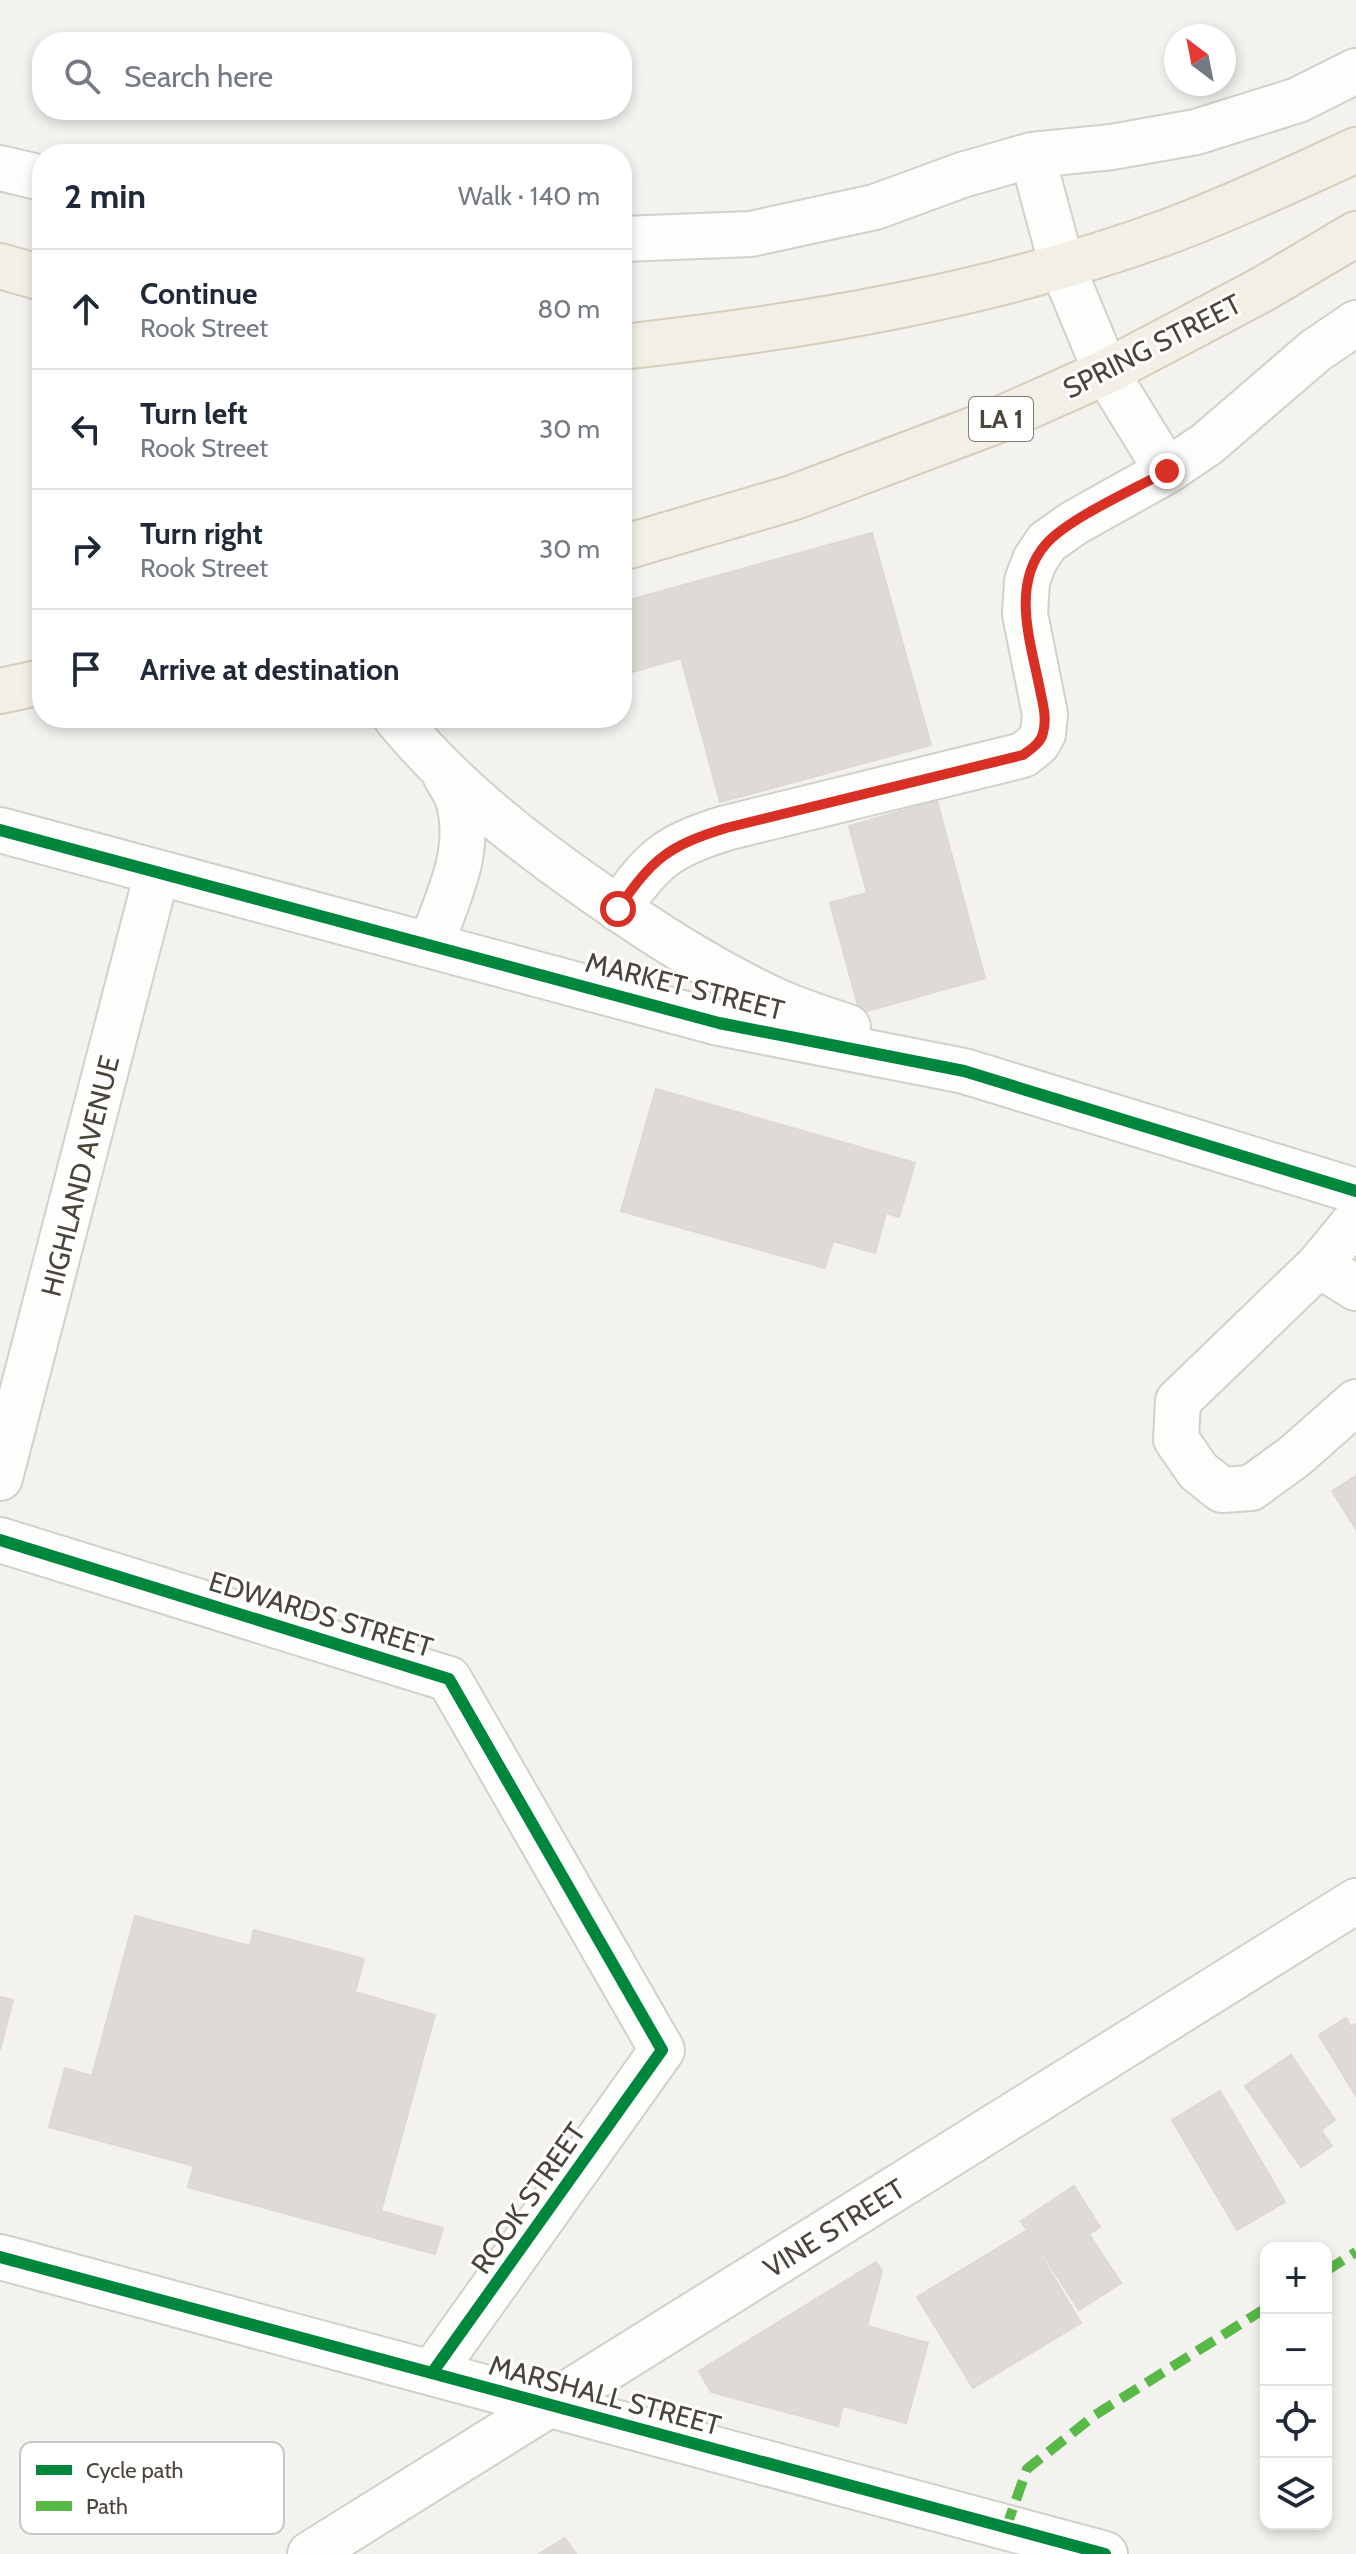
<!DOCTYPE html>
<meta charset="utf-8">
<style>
:root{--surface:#fff;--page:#f2f2f3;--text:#1f2937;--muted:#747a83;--line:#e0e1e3}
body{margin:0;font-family:Cabin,sans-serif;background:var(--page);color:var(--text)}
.controls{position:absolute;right:24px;bottom:24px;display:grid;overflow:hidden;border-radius:16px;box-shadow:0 4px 12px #0003}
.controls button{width:72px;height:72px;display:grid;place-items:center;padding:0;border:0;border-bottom:2px solid var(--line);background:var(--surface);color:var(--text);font:40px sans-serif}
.compass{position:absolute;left:1164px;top:24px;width:72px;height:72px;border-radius:50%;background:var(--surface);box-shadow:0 4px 12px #0003;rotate:328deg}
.stop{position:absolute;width:24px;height:24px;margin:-18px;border:6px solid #d93025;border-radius:50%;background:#fff}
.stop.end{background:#d93025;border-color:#fff;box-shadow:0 2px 8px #0008}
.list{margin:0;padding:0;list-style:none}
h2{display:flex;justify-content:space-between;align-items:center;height:104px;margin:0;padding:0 32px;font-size:34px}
h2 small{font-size:26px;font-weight:400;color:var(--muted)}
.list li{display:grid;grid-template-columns:52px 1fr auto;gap:24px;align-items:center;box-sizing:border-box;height:120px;padding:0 32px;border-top:2px solid var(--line)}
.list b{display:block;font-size:30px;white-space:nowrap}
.list p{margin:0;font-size:26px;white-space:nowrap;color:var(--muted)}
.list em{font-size:26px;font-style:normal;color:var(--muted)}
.icon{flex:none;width:44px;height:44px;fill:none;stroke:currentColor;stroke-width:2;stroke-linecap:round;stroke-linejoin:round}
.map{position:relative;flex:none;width:1356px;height:2554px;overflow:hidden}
.search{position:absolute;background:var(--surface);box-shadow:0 4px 12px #0003;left:32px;top:32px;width:600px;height:88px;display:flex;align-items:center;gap:20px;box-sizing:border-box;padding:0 28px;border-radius:32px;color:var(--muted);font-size:30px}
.panel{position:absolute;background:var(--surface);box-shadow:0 4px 12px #0003;left:32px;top:144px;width:600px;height:584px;border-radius:32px}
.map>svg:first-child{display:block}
.building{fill:#dedbd6;stroke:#dcd9d4;stroke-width:2}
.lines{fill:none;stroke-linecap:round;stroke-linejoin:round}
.minor-casing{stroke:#d2d0cb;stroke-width:48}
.major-casing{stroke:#d6cebb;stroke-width:48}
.minor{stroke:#fdfdfc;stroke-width:44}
.major{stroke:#f2efe6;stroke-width:44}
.quiet{stroke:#58b947;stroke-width:10;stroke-dasharray:20 10;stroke-linecap:butt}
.cycleway-casing{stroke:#fff;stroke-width:17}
.cycleway{stroke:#00873e;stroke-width:12}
.route{stroke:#d93025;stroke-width:10}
.labels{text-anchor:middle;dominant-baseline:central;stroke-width:6;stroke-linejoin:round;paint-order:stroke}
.shield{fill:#fff;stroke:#817c74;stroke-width:2}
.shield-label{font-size:26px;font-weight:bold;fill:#4b4439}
.street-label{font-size:28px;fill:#4b4439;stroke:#fff}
.key{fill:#fff;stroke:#c9c7c4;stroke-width:2}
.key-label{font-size:22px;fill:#4b4439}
</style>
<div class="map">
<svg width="1356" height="2554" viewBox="0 0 1356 2554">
<rect width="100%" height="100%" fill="#f4f2ee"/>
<path class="building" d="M872 533 931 745 720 802 681 658 622 675V602Z
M937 801 985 978 860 1013 830 903 867 893 849 826Z
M656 1089 915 1163 899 1217 886 1213 875 1253 833 1241 825 1268 621 1211Z
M1356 1476V1529L1332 1491Z
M135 1916 250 1946 254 1930 364 1959 355 1992 435 2015 381 2211 443 2228 435 2254 188 2187 194 2166 49 2127 65 2068 92 2076Z
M0 1997 13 2000 0 2050Z
M1346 2018 1351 2027 1356 2024V2096L1319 2035Z
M1291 2055 1335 2120 1321 2130 1332 2146 1301 2167 1245 2086Z
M1220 2091 1285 2202 1237 2230 1172 2120Z
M1074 2186 1100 2227 1089 2234 1121 2283 1079 2310 1021 2221Z
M1026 2231 1081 2323 973 2388 917 2297Z
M876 2262 882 2271 867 2326 928 2343 906 2423 843 2406 838 2426 711 2392 699 2371Z
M565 2538 576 2554H539Z"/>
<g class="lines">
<g class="minor-casing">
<path id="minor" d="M1032 155 1062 266 1106 372 1167 471
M0 168 42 178
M622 239 751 234 875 207 962 175 1032 155 1112 147 1196 132 1298 100 1356 71
M396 718C452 786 520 840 592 890 651 932 713 972 779 1002 802 1012 825 1019 848 1027
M0 830 719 1023 964 1071 1356 1191
M618 909C653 858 668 846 726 828L1023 755 1037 744 1043 734 1045 714 1025 614 1027 581 1035 560 1047 542 1074 523 1167 471 1207 444 1315 351 1356 323
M431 944C447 900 472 852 459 803 457 794 450 784 445 775
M1356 1220 1319 1265 1178 1401 1176 1439 1198 1471 1222 1490 1251 1488 1295 1456 1356 1402
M1319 1265 1356 1288
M0 1478 157 873
M0 1540 449 1679 662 2050 432 2373
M0 2257 1105 2554
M310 2554 1356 1901"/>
</g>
<g class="major-casing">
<path id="major" d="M0 266 42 278
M622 347C804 327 995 295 1167 232 1231 208 1294 179 1356 150
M622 548 792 498 996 421 1106 372 1263 289 1356 234
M0 691 42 682"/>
</g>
<use href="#minor" class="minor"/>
<use href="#major" class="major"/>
<path class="quiet" d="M1326 2271 1356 2252
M1006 2528 1027 2469 1095 2415 1266 2308"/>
<g class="cycleway-casing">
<path id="cycleway" d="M0 830 719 1023 964 1071 1356 1191
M0 1540 449 1679 662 2050 432 2373
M0 2257 1105 2554"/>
</g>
<use href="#cycleway" class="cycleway"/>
</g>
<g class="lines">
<path class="route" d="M618 909C653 858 668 846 726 828L1023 755C1031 749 1041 743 1043 733 1047 719 1043 704 1040 690 1031 643 1010 585 1046 544 1069 518 1135 489 1167 471"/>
</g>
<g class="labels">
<rect class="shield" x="969" y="397" width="64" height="44" rx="6"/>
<g class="shield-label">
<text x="1001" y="419">LA 1</text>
</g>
<g class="street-label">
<text transform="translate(1152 346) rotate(-27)">SPRING STREET</text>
<text transform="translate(685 986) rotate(14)">MARKET STREET</text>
<text transform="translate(80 1176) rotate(-76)">HIGHLAND AVENUE</text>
<text transform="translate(321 1614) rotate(17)">EDWARDS STREET</text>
<text transform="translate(528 2198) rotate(-55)">ROOK STREET</text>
<text transform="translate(834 2228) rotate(-32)">VINE STREET</text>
<text transform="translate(605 2395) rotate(15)">MARSHALL STREET</text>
</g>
</g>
<rect x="20" y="2442" width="264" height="92" rx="12" class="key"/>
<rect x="36" y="2465" width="36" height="10" fill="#00873e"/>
<rect x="36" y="2501" width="36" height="10" fill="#58b947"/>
<g class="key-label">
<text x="86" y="2478">Cycle path</text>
<text x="86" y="2514">Path</text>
</g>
</svg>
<div class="controls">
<button>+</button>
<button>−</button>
<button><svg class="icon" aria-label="locate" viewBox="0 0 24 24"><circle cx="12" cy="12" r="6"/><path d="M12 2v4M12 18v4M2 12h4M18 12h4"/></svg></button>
<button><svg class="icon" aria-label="layers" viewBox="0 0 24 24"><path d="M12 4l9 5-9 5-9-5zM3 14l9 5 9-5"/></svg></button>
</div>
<svg class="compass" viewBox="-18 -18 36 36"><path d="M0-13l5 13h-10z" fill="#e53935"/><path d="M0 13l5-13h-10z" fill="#747a83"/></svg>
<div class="stop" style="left:618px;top:909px"></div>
<div class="stop end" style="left:1167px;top:471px"></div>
<div class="search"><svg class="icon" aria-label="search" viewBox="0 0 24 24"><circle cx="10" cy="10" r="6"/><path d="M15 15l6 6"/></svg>Search here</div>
<section class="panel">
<h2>2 min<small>Walk · 140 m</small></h2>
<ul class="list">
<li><svg class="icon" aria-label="ahead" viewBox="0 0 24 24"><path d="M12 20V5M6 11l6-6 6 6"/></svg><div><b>Continue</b><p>Rook Street</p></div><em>80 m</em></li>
<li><svg class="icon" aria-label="left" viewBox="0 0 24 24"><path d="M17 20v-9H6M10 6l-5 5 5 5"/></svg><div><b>Turn left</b><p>Rook Street</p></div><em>30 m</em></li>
<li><svg class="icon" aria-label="right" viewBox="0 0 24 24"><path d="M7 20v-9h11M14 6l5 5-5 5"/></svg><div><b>Turn right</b><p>Rook Street</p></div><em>30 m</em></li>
<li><svg class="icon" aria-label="arrive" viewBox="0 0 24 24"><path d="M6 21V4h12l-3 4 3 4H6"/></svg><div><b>Arrive at destination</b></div></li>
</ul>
</section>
</div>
